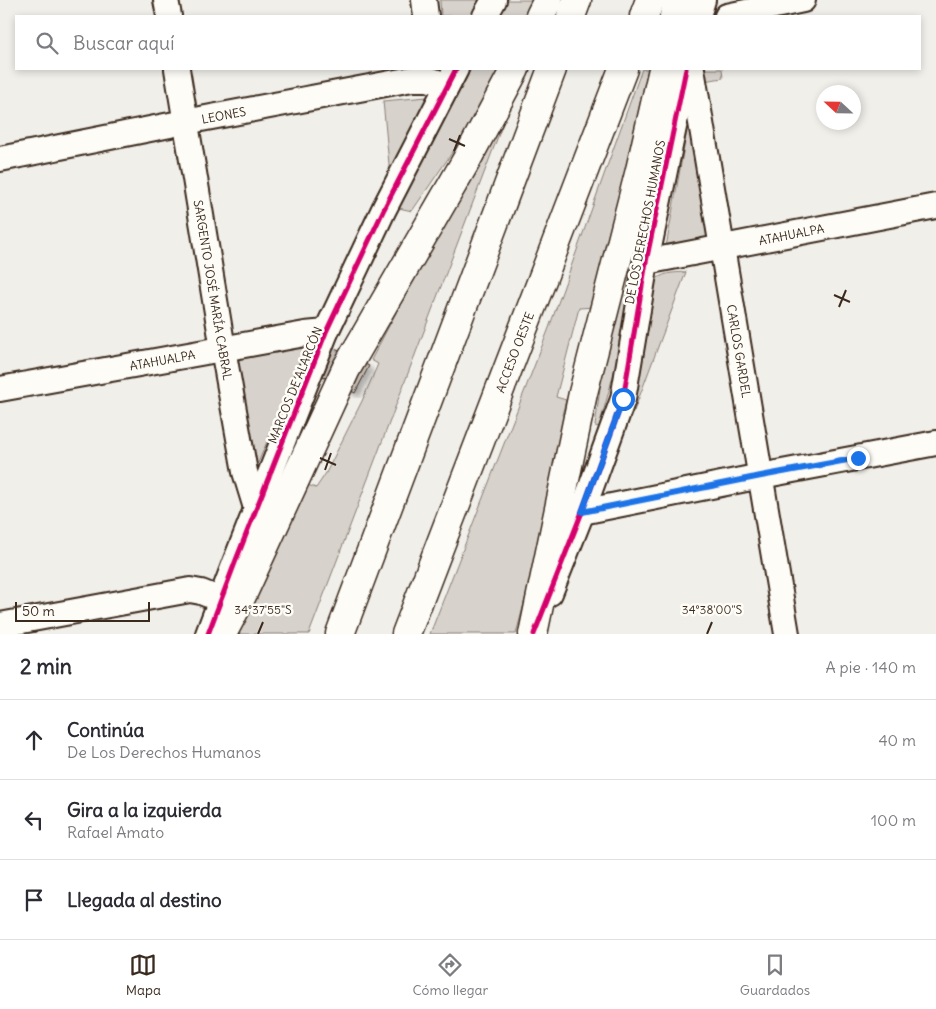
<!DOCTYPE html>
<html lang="es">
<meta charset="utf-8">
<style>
:root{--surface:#fff;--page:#f7f7f7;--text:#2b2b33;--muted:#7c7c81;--line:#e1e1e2;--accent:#3b2a1e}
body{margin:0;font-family:Delius,sans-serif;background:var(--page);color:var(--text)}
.compass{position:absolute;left:816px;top:85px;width:45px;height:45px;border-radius:50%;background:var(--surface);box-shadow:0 2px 8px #0003;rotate:292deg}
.scale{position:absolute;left:15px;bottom:12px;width:135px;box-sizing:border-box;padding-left:5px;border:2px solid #3b2a1e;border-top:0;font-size:14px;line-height:18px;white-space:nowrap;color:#3b2a1e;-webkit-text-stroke:4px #fdfcf7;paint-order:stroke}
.stop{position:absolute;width:15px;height:15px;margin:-11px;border:4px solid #1a73e8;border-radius:50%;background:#fff}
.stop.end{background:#1a73e8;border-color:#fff;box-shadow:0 1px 5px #0008}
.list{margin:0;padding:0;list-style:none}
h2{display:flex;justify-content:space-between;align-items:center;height:65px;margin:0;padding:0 20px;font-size:21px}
h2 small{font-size:16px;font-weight:400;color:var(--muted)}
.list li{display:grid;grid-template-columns:32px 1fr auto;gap:15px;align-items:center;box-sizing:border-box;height:80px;padding:0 20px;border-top:1px solid var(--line)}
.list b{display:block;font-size:19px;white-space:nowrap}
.list p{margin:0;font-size:16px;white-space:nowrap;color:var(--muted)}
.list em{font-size:16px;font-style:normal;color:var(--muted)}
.icon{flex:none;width:28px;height:28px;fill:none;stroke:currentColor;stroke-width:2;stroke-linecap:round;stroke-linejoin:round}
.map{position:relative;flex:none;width:936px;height:634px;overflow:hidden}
.search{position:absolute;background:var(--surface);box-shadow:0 2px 8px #0003;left:15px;right:15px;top:15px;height:55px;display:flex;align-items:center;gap:12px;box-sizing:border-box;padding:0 18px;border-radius:0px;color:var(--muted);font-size:19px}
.sheet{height:305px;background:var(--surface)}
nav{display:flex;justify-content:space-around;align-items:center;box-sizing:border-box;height:70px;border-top:1px solid var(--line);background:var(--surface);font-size:14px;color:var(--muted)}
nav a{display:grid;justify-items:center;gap:2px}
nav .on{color:var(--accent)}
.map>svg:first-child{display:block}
.green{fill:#d7d2cc;stroke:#897e75}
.building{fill:#c1bcb4;stroke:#3b2a1e;filter:url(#shadow)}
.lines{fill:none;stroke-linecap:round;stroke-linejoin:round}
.minor-casing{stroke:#3b2a1e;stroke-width:28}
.highway-casing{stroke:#3b2a1e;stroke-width:31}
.minor{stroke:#fdfcf7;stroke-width:24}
.highway{stroke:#fdfcf7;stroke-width:28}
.cycleway-casing{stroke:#fdfcf7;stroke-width:8}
.cycleway{stroke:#d6006c;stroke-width:5}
.route{stroke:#1a73e8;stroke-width:6}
.ticks{fill:none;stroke:#3b2a1e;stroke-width:2}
.labels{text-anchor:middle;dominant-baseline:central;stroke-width:5;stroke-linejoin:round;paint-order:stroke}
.street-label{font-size:12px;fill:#3b2a1e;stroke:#fdfcf7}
.ticks-label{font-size:12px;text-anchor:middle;fill:#3b2a1e;stroke:#fdfcf7;stroke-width:5;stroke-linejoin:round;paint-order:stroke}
</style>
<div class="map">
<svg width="936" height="634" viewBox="0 0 936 634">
<defs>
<filter id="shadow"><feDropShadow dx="4.5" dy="4.5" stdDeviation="2.5" flood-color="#0004"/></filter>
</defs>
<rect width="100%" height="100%" fill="#f1efea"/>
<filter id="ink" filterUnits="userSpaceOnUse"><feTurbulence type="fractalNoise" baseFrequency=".02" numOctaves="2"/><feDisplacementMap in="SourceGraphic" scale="10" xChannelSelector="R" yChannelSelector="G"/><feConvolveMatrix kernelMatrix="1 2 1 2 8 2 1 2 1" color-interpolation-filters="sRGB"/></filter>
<g filter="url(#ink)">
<path class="green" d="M440 0H482L473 16H441Z
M506 0H534L528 16H498Z
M471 69H502L480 112 412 211 399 208Z
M642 69H650L596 307 579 308 556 397 566 400 562 415 570 417 549 508 516 634H430L549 328Z
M702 69H722L723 78 703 81Z
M427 97 390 175 383 101Z
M499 118H505L309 634H229L305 484 316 488 326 473 362 401 378 364 371 360Z
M689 119 708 237 666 247Z
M646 193 620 351 599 427 595 426 610 313Z
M686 272 634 411 627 401 653 283C661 272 673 273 686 272Z
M310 342 254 472 233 354Z"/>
<path class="building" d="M333 348 369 366 355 393 319 374Z"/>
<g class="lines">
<g class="minor-casing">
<g id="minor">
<path d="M166 0 169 16"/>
<path d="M424 0 426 16"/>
<path d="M485 16 494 0"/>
<path d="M698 16 703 0"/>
<path d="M727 16 803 0"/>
<path id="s1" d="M177 69 223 349 245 472 256 508"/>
<path id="s2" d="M692 69 787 634"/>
<path id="s3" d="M0 159 185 122 412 79H428L447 85"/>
<path id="s4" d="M646 262 936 206"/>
<path id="s5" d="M0 389 305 334 326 332"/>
<path d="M582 512 761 476 936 443"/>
<path d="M550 593 582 512 623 399 646 262 686 69"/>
<path d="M0 625 190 590 201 592 221 600"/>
<path d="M208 634 236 560 326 332 384 209 456 69"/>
</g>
</g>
<g class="highway-casing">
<g id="highway">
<path d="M540 16 548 0"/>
<path d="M571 16 577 0"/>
<path d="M644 16 650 0"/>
<path d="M674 16 678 0"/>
<path d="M222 634 238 604 346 369 466 161 515 69"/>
<path d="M340 634 552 69"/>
<path id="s6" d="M406 634 623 69"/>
<path d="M533 634 583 393 640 170 663 69"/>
</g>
</g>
<use href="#minor" class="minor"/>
<use href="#highway" class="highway"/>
<g class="cycleway-casing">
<path id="cycleway" d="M208 634 236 560 326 332 384 209 456 69
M534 634 582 512 623 399 646 262 686 69"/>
</g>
<use href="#cycleway" class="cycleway"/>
</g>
</g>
<g class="lines" filter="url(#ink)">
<path class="route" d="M623 399 582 512 761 476 858 458"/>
</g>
<path class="ticks" d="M449 139 465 146M454 151 460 135M834 295 850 302M839 307 846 290M320 458 336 465M325 470 331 453M258 634 263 622M707 634 712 622"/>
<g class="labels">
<g class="street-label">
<text stroke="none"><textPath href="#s3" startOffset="228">LEONES</textPath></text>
<text transform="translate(645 222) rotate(-79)">DE LOS DERECHOS HUMANOS</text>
<text stroke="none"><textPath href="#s4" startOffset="148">ATAHUALPA</textPath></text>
<text stroke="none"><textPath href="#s1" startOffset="224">SARGENTO JOSÉ MARÍA CABRAL</textPath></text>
<text stroke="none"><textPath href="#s6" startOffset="302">ACCESO OESTE</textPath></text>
<text stroke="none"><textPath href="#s2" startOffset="286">CARLOS GARDEL</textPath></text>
<text stroke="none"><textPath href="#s5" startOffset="165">ATAHUALPA</textPath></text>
<text transform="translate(295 385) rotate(-68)">MARCOS DE ALARCÓN</text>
</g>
</g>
<g class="ticks-label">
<text x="263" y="614">34°37'55"S</text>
<text x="712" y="614">34°38'00"S</text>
</g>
</svg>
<svg class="compass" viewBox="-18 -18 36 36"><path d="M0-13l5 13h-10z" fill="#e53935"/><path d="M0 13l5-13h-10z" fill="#7c7c81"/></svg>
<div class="scale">50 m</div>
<div class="stop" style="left:623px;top:399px"></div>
<div class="stop end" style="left:858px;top:458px"></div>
<div class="search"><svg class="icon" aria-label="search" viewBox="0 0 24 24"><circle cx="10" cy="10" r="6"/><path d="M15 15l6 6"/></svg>Buscar aquí</div>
</div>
<section class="sheet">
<h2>2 min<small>A pie · 140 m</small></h2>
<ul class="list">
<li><svg class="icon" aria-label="ahead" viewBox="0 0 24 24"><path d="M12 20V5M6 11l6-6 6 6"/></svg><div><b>Continúa</b><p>De Los Derechos Humanos</p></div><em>40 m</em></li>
<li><svg class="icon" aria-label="left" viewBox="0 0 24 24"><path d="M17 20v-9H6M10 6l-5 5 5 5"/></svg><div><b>Gira a la izquierda</b><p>Rafael Amato</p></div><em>100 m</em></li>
<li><svg class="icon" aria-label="arrive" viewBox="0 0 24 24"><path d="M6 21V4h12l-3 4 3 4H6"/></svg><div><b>Llegada al destino</b></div></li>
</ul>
</section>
<nav>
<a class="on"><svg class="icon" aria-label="map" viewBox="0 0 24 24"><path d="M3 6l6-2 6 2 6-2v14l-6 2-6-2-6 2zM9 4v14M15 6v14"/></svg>Mapa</a>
<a><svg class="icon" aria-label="directions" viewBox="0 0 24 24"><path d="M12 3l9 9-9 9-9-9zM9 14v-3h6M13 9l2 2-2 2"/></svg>Cómo llegar</a>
<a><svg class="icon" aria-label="saved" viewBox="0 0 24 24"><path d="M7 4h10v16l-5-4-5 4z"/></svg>Guardados</a>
</nav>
